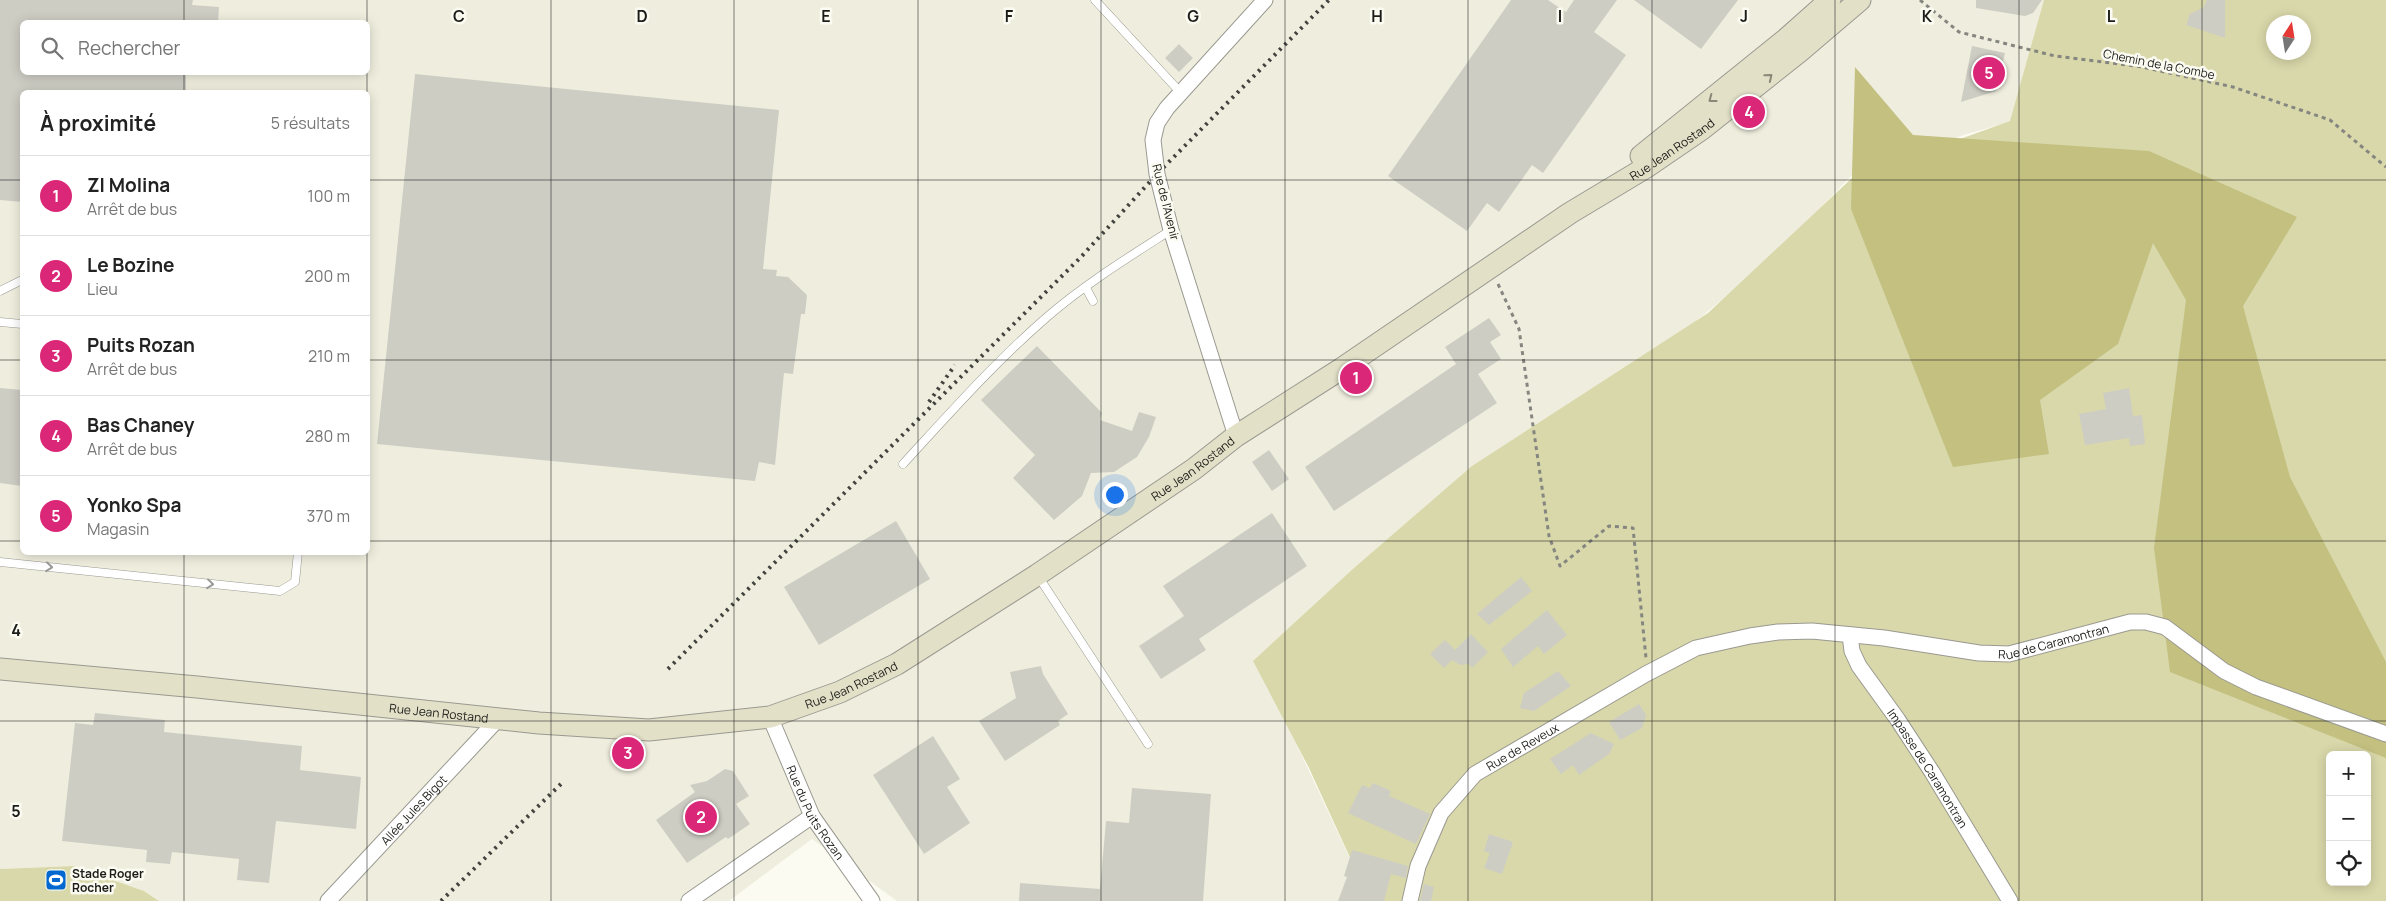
<!DOCTYPE html>
<html lang="fr">
<meta charset="utf-8">
<style>
:root{--surface:#fff;--page:#f6f6f6;--text:#222;--muted:#767676;--line:#e0e0e0;--accent:#db2777}
body{margin:0;font-family:Manrope,sans-serif;background:var(--page);color:var(--text)}
.controls{position:absolute;right:15px;bottom:15px;display:grid;overflow:hidden;border-radius:8px;box-shadow:0 2px 12px #0003}
.controls button{width:45px;height:45px;display:grid;place-items:center;padding:0;border:0;border-bottom:1px solid var(--line);background:var(--surface);color:var(--text);font:25px sans-serif}
.compass{position:absolute;left:2266px;top:15px;width:45px;height:45px;border-radius:50%;background:var(--surface);box-shadow:0 2px 12px #0003;rotate:12deg}
.you{position:absolute;left:1114px;top:494px;width:18px;height:18px;margin:-12px;border:4px solid #fff;border-radius:50%;background:#1a73e8;box-shadow:0 0 0 8px #1a73e833}
.badge{display:grid;place-items:center;width:32px;height:32px;border-radius:50%;background:var(--accent);color:#fff;font-size:16px;font-weight:700}
.pin{position:absolute;translate:-50% -50%;border:2px solid #fff;box-shadow:0 1px 5px #0006}
.list{margin:0;padding:0;list-style:none}
h2{display:flex;justify-content:space-between;align-items:center;height:65px;margin:0;padding:0 20px;font-size:21px}
h2 small{font-size:16px;font-weight:400;color:var(--muted)}
.list li{display:grid;grid-template-columns:32px 1fr auto;gap:15px;align-items:center;box-sizing:border-box;height:80px;padding:0 20px;border-top:1px solid var(--line)}
.list b{display:block;font-size:19px;white-space:nowrap}
.list p{margin:0;font-size:16px;white-space:nowrap;color:var(--muted)}
.list em{font-size:16px;font-style:normal;color:var(--muted)}
.icon{flex:none;width:28px;height:28px;fill:none;stroke:currentColor;stroke-width:2;stroke-linecap:round;stroke-linejoin:round}
.map{position:relative;flex:none;width:2386px;height:901px;overflow:hidden}
.search{position:absolute;background:var(--surface);box-shadow:0 2px 12px #0003;left:20px;top:20px;width:350px;height:55px;display:flex;align-items:center;gap:12px;box-sizing:border-box;padding:0 18px;border-radius:8px;color:var(--muted);font-size:19px}
.panel{position:absolute;background:var(--surface);box-shadow:0 2px 12px #0003;left:20px;top:90px;width:350px;height:465px;border-radius:8px}
.map>svg:first-child{display:block}
.built{fill:#efeede;fill-rule:evenodd}
.green{fill:#d9d8aa;fill-rule:evenodd}
.forest{fill:#c3c080}
.building{fill:#cdcdc4}
.lines{fill:none;stroke-linecap:round;stroke-linejoin:round}
.service-casing{stroke:#9a9991;stroke-width:9}
.minor-casing{stroke:#9a9991;stroke-width:17}
.secondary-casing{stroke:#9a9991;stroke-width:23}
.path{stroke:#868680;stroke-width:3;stroke-dasharray:4 4;stroke-linecap:butt}
.service{stroke:#fff;stroke-width:8}
.minor{stroke:#fff;stroke-width:15}
.secondary{stroke:#e2e0c7;stroke-width:21}
.rail{stroke:#42423e;stroke-width:4;stroke-dasharray:2.5 5;stroke-linecap:butt}
.oneway{stroke:#898879}
.oneway2{stroke:#999998}
.grid{fill:none;stroke:#1c1c19;stroke-width:1;stroke-opacity:0.55}
.labels{text-anchor:middle;dominant-baseline:central;stroke-width:5;stroke-linejoin:round;paint-order:stroke}
.street-label{font-size:12px;fill:#1c1c19;stroke:#fbfbf2}
.poi-label{font-size:12px;font-weight:bold;fill:#1c1c19;stroke:#fbfbf2;text-anchor:start}
.grid-label{font-size:16px;text-anchor:middle;font-weight:bold;fill:#1c1c19;stroke:#fbfbf2;stroke-width:5;stroke-linejoin:round;paint-order:stroke}
</style>
<div class="map">
<svg width="2386" height="901" viewBox="0 0 2386 901">
<rect width="100%" height="100%" fill="#fbfbf2"/>
<path class="built" d="M0 0H2045L2013 121 1967 134 1852 175 1771 259 1649 360 1257 660 1370 901H897L812 839 729 901H159L144 891 73 866 0 869ZM22 22H368V72H22ZM22 92H368V552H22Z"/>
<path class="green" d="M2044 0H2386V901H1370L1309 768 1253 661 1354 568 1472 466 1708 313 1852 178 2010 121ZM2274 22H2304V52H2274ZM2330 755H2367V882H2330Z
M73 866 144 891 159 901H0V869Z"/>
<path class="forest" d="M1855 67 1913 135 2149 151 2297 217 2243 306 2290 477 2386 662V758L2170 672 2154 548 2186 300 2153 243 2118 344 2040 400 2049 454 1953 467 1851 209Z"/>
<path class="building" d="M0 0H193L192 5 219 7 218 22H22V72H186V92H22V202L0 200Z
M1511 0H1548L1566 12 1574 0H1617L1594 32 1626 55 1543 173 1532 165 1499 212 1487 203 1467 231 1388 176Z
M1634 0H1738L1701 49Z
M1976 0H2042L2033 13 2025 16 1976 8Z
M2207 0H2225V38L2186 25 2190 14 2204 7Z
M1179 44 1193 58 1179 72 1165 58Z
M1972 46 2005 53 1996 91 1961 102Z
M415 74 779 110 763 269 777 270 776 276 788 277 807 295 805 314H801L793 374 784 373 775 465 759 462 755 481 377 444Z
M1489 318 1501 335 1490 342 1501 359 1478 374 1497 403 1334 511 1305 467 1456 364 1445 347Z
M1037 346 1102 413 1100 420 1132 431 1139 412 1156 417 1149 437 1137 457 1114 472 1091 473 1082 496 1054 520 1013 478 1035 455 981 400Z
M0 388 22 390V486L0 483Z
M2129 388 2133 416 2142 415 2145 444 2130 446 2129 438 2085 445 2079 414 2106 409 2103 393Z
M1269 450 1289 479 1272 491 1252 462Z
M1272 513 1307 566 1199 639 1206 650 1161 679 1139 646 1184 616 1163 586Z
M896 521 930 579 819 645 784 587Z
M1521 577 1532 591 1489 625 1477 614Z
M1547 610 1567 635 1544 654 1538 646 1513 667 1501 649Z
M1471 634 1488 652 1472 668 1469 664 1460 665 1452 660 1444 668 1430 654 1445 640 1455 650Z
M1041 666 1043 674 1068 714 1058 721 1060 725 1005 761 979 721 1016 698 1010 672Z
M1558 671 1571 686 1534 711 1520 708 1524 693Z
M1639 704 1646 715 1642 728 1620 740 1609 722Z
M95 713 165 720 164 732 302 746 300 770 361 777 356 829 276 821 269 883 237 880 239 859 172 852 170 864 146 862 147 850 62 841 75 723 93 725Z
M1591 733 1614 744 1609 754 1579 775 1573 765 1561 774 1550 759Z
M933 736 960 779 947 787 970 823 924 854 873 775Z
M725 769 733 771 749 796 736 804 750 824 728 839 726 837 687 863 656 820 695 792 690 785 707 781Z
M1373 783 1391 791 1389 796 1430 814 1416 844 1348 813 1362 785 1370 788Z
M1132 788 1211 794 1203 901H1019L1020 883 1100 889 1106 821 1129 823Z
M1489 834 1513 842 1502 874 1484 868 1490 853 1484 851Z
M1352 850 1408 866 1406 878 1391 874 1384 901H1338L1347 877 1344 876Z
M1424 884 1434 887 1431 901H1420Z"/>
<g class="lines">
<g class="service-casing">
<path id="service" d="M1095 0 1181 93
M1086 288 1093 301
M0 291 22 280
M0 322 22 324
M903 464C949 414 995 362 1047 317 1085 284 1129 257 1171 230
M0 562 280 591 295 582 298 552
M1038 576 1148 744"/>
</g>
<g class="minor-casing">
<g id="minor">
<path d="M1236 436 1171 230 1157 174 1153 140 1157 123 1167 108 1265 0"/>
<path id="s1" d="M1850 635 1852 651 1859 666 1898 720 1932 772 2010 901"/>
<path id="s2" d="M770 717 812 816 872 901"/>
<path id="s3" d="M328 901 499 718"/>
<path d="M689 901 812 816"/>
<path id="s4" d="M1410 901 1418 866 1441 813 1475 774 1646 674 1696 648 1750 636 1778 632 1812 631 1884 638 1979 653 2009 654 2130 622H2146L2165 627 2224 671 2256 687 2386 734"/>
</g>
</g>
<g class="secondary-casing">
<g id="secondary">
<path d="M1641 156 1785 40 1830 0"/>
<path id="s5" d="M0 669 197 687 539 723 649 730 770 717 840 692 897 664 1037 575 1194 469 1236 436 1341 369 1570 213 1645 168 1702 129 1799 52 1860 0"/>
</g>
</g>
<path class="path" d="M1920 0 1959 32 2055 56 2142 67 2233 87 2330 120 2386 167
M1498 284 1519 329 1549 536 1560 566 1609 526 1633 528 1646 658"/>
<use href="#service" class="service"/>
<use href="#minor" class="minor"/>
<use href="#secondary" class="secondary"/>
<path class="rail" d="M929 402 955 365
M668 669 1081 257 1157 174 1329 0
M441 901 562 783"/>
</g>
<defs><path id="oneway-chevron" d="M-2-3.5L2.5 0L-2 3.5" fill="none" stroke-width="1.6" stroke-linecap="round" stroke-linejoin="round" transform="scale(1.25)"/></defs>
<g class="oneway">
<use href="#oneway-chevron" transform="translate(1769 77) rotate(-39)"/>
<use href="#oneway-chevron" transform="translate(1712 99) rotate(143)"/>
</g>
<g class="oneway2">
<use href="#oneway-chevron" transform="translate(49 567) rotate(6)"/>
<use href="#oneway-chevron" transform="translate(210 584) rotate(6)"/>
</g>
<path class="grid" d="M184 0V22M367 0V22M551 0V901M734 0V901M918 0V901M1101 0V901M1285 0V901M1468 0V901M1652 0V901M1835 0V901M2019 0V901M2202 0V901M184 72V92M367 72V92M0 180H22M368 180H2386M0 360H22M368 360H2386M0 541H22M368 541H2386M184 552V901M367 552V901M0 721H2386"/>
<defs>
<g id="stadium-square" transform="scale(1.125)"><rect x="-9" y="-9" width="18" height="18" rx="4" fill="#0168d0" stroke="#fbfbf2"/><path d="M0-5a6.5 5 0 1 0 0 10a6.5 5 0 1 0 0-10ZM-3.5-1.8h7v3.6h-7Z" fill="#fff"/></g>
</defs>
<g fill-rule="evenodd">
<use href="#stadium-square" x="56" y="880"/>
</g>
<g class="labels">
<g class="street-label">
<text transform="translate(2159 64) rotate(11)">Chemin de la Combe</text>
<text stroke="none"><textPath href="#s5" startOffset="1842">Rue Jean Rostand</textPath></text>
<text transform="translate(1166 202) rotate(76)">Rue de l'Avenir</text>
<text stroke="none"><textPath href="#s5" startOffset="1266">Rue Jean Rostand</textPath></text>
<text stroke="none"><textPath href="#s4" startOffset="762">Rue de Caramontran</textPath></text>
<text stroke="none"><textPath href="#s5" startOffset="861">Rue Jean Rostand</textPath></text>
<text stroke="none"><textPath href="#s5" startOffset="441">Rue Jean Rostand</textPath></text>
<text stroke="none"><textPath href="#s4" startOffset="200">Rue de Reveux</textPath></text>
<text stroke="none"><textPath href="#s1" startOffset="156">Impasse de Caramontran</textPath></text>
<text stroke="none"><textPath href="#s3" startOffset="125">Allée Jules Bigot</textPath></text>
<text stroke="none"><textPath href="#s2" startOffset="106">Rue du Puits Rozan</textPath></text>
</g>
<g class="poi-label">
<text x="72" y="873">Stade Roger<tspan x="72" dy="14">Rocher</tspan></text>
</g>
</g>
<g class="grid-label">
<text x="459" y="22">C</text>
<text x="642" y="22">D</text>
<text x="826" y="22">E</text>
<text x="1009" y="22">F</text>
<text x="1193" y="22">G</text>
<text x="1377" y="22">H</text>
<text x="1560" y="22">I</text>
<text x="1744" y="22">J</text>
<text x="1927" y="22">K</text>
<text x="2111" y="22">L</text>
<text x="16" y="636">4</text>
<text x="16" y="817">5</text>
</g>
</svg>
<div class="controls">
<button>+</button>
<button>−</button>
<button><svg class="icon" aria-label="locate" viewBox="0 0 24 24"><circle cx="12" cy="12" r="6"/><path d="M12 2v4M12 18v4M2 12h4M18 12h4"/></svg></button>
</div>
<svg class="compass" viewBox="-18 -18 36 36"><path d="M0-13l5 13h-10z" fill="#e53935"/><path d="M0 13l5-13h-10z" fill="#767676"/></svg>
<div class="you"></div>
<div class="pin badge" style="left:1356px;top:378px">1</div>
<div class="pin badge" style="left:701px;top:817px">2</div>
<div class="pin badge" style="left:628px;top:753px">3</div>
<div class="pin badge" style="left:1749px;top:112px">4</div>
<div class="pin badge" style="left:1989px;top:73px">5</div>
<div class="search"><svg class="icon" aria-label="search" viewBox="0 0 24 24"><circle cx="10" cy="10" r="6"/><path d="M15 15l6 6"/></svg>Rechercher</div>
<section class="panel">
<h2>À proximité<small>5 résultats</small></h2>
<ul class="list">
<li><span class="badge">1</span><div><b>ZI Molina</b><p>Arrêt de bus</p></div><em>100 m</em></li>
<li><span class="badge">2</span><div><b>Le Bozine</b><p>Lieu</p></div><em>200 m</em></li>
<li><span class="badge">3</span><div><b>Puits Rozan</b><p>Arrêt de bus</p></div><em>210 m</em></li>
<li><span class="badge">4</span><div><b>Bas Chaney</b><p>Arrêt de bus</p></div><em>280 m</em></li>
<li><span class="badge">5</span><div><b>Yonko Spa</b><p>Magasin</p></div><em>370 m</em></li>
</ul>
</section>
</div>
